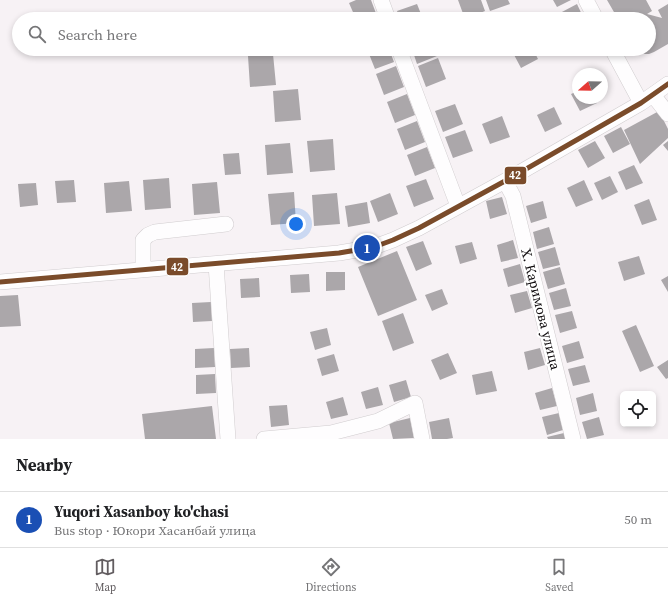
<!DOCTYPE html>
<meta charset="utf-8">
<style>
:root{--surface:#fff;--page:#f6f6f6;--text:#202124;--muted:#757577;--line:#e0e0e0;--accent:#625d60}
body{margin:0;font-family:"Source Serif 4",serif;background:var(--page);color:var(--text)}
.controls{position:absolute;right:12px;bottom:12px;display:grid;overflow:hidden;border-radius:6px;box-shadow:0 2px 6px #0003}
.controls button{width:36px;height:36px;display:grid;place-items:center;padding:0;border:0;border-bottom:1px solid var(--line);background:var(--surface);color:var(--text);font:20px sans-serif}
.compass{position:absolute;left:572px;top:68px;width:36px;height:36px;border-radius:50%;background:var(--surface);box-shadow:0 2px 6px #0003;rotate:250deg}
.you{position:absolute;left:296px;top:224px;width:14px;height:14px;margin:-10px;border:3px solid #fff;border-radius:50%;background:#1a73e8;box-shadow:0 0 0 6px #1a73e833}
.badge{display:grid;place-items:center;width:26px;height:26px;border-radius:50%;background:var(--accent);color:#fff;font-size:13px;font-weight:700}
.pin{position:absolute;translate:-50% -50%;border:2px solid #fff;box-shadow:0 1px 4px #0006}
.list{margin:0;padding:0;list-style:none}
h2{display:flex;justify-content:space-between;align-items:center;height:52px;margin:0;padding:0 16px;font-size:17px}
h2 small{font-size:13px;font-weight:400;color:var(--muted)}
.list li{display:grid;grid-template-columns:26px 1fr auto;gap:12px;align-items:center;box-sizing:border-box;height:56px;padding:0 16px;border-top:1px solid var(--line)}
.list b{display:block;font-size:15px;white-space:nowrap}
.list p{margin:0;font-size:13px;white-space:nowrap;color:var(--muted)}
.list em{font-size:13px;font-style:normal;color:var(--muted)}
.icon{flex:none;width:22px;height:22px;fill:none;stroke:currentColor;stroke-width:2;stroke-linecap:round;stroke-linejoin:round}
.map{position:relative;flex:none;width:668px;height:439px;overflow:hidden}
.search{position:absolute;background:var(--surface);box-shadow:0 2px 6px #0003;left:12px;right:12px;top:12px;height:44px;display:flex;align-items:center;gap:10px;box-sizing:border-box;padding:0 14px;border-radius:22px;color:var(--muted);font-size:15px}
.sheet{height:108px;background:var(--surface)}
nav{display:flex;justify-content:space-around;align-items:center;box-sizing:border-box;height:56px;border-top:1px solid var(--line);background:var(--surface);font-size:11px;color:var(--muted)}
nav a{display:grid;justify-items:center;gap:2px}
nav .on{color:var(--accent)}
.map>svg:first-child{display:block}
.building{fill:#aba7aa}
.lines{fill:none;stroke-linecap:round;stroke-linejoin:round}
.minor-casing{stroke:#d1cdcf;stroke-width:16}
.minor{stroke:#fefdfe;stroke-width:15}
.bus-1-casing{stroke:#fff;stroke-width:8}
.bus-1{stroke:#7a4b2a;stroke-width:5}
.labels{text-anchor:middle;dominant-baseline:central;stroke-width:4;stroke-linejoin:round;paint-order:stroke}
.street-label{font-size:14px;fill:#110d0f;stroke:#fff}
.line-badge{stroke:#fff;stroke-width:1.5}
.badge-label{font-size:11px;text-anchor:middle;font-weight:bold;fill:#fff}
</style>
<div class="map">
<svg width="668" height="439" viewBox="0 0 668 439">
<rect width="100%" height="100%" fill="#f7f2f5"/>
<path class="building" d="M356 0H371L377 16 368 19H356L349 3Z
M458 0H481L485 11 465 19Z
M486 0H508L510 4 490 11Z
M553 0H571L557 7Z
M607 0H646L652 11 647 14 662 18 658 10 668 4V44L654 52 649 54H645L637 50 636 49H649V19H618Z
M417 4 423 19H400L397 11Z
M577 4 584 19H563L560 13Z
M367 49H389L394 62 375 69Z
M412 49H434L437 56 417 64Z
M515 49H533L538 59 521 68 512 51Z
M578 49H589L580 53Z
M273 54 276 85 250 87 248 56Z
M438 58 446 79 426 87 418 66Z
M396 66 404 87 384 95 376 74Z
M298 89 301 120 275 122 273 91Z
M578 91V98H595L597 103 580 111 571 94Z
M407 94 415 115 395 123 387 102Z
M455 104 463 124 443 132 435 111Z
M554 107 562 124 545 132 537 115Z
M659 111 668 129V138L640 164 624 130Z
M502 116 510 137 490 144 482 124Z
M417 121 425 142 405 150 397 129Z
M621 127 630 144 613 153 604 136Z
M465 130 473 151 453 158 445 137Z
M333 139 335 170 310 172 307 141Z
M595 141 605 158 588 168 578 150Z
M668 141V151L663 145Z
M290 143 293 173 267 175 265 145Z
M427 147 435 168 415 176 407 155Z
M239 153 241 174 225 175 223 154Z
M634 165 643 183 626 190 618 172Z
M610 176 618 192 602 200 594 183Z
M169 178 171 208 145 210 143 180Z
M426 179 434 199 414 207 406 186Z
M74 180 76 202 57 203 55 181Z
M584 180 593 200 576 207 567 188Z
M129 181 132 211 106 213 104 183Z
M217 182 220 213 194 215 192 184Z
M36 183 38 205 20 207 18 184Z
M294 192 296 223 271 225 268 194Z
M337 193 340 224 314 226 312 195Z
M390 193 398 214 378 222 370 201Z
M502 197 507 214 490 219 486 201Z
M649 199 657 220 642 225 634 205Z
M543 201 547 218 531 223 526 206Z
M367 202 370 223 348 227 345 206Z
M549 227 554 244 537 249 533 232Z
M513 240 518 258 501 262 497 245Z
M423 241 432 264 416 271 406 247Z
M472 242 477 259 460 264 455 246Z
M555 247 560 265 543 269 538 252Z
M397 251 417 300 378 316 358 267Z
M639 256 645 274 624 281 618 262Z
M520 264 525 282 508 287 503 269Z
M560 267 565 284 548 289 543 272Z
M326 272H345V290L326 291Z
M309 274 310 292 291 293 290 275Z
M668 276V292L661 280Z
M259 278 260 297 241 298 240 279Z
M566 288 571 306 554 310 549 293Z
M442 289 448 304 432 311 425 295Z
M527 291 532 308 515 313 510 295Z
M18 295 21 326 0 327V296Z
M211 302 212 321 193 322 192 303Z
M572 311 577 328 560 333 555 315Z
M403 313 414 343 393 351 382 321Z
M636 325 654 366 640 372 622 331Z
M327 328 331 345 315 350 310 332Z
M579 341 584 358 567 363 562 346Z
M214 348 215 367 195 368V349Z
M249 348 250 367 231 368 230 349Z
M540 348 545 365 528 370 524 352Z
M448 353 457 373 440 380 431 360Z
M334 354 339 371 322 376 317 359Z
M668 360V378L666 379 657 367Z
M585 365 590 382 573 386 568 369Z
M492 371 497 391 476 395 472 375Z
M215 374 216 393 196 394V375Z
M406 380 411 397 394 402 389 385Z
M378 387 383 405 366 409 361 392Z
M552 388 557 406 540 410 535 393Z
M593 393 597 411 580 415 576 398Z
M343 397 348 415 331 419 326 402Z
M287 405 289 425 271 427 269 406Z
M212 406 216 439H145L142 414Z
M559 413 563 430 547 435 542 417Z
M599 417 604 435 587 439 582 422Z
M410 418 414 438 393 439 389 423Z
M449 418 453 438 447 439H432L429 422Z
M564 433 566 439H548L547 437Z"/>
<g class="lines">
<g class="minor-casing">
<path id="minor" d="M381 0 388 19
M586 0 596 19
M399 49 458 206
M612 49 641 103
M653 95 668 114
M505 181 513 196 573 439
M216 264 228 439
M143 270V240L148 235 155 232 226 224
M0 282 339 253 374 247 393 240 419 228 505 181 641 103 668 84
M264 439 331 433 378 421 415 403 422 439"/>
</g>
<use href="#minor" class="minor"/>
<g class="bus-1-casing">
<path id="bus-1" d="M0 282 339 253 374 247 393 240 419 228 505 181 641 103 668 84"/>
</g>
<use href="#bus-1" class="bus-1"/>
</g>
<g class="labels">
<g class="street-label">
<text transform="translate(541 309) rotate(76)">Х. Каримова улица</text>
</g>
</g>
<g class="line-badge">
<rect x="504" y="166" width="23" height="19" rx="4" fill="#7a4b2a"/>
<rect x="166" y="257" width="23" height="19" rx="4" fill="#7a4b2a"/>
</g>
<g class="badge-label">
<text x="515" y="179">42</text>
<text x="177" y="271">42</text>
</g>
</svg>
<div class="controls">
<button><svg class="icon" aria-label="locate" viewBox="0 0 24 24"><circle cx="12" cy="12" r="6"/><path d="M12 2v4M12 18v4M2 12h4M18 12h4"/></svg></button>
</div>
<svg class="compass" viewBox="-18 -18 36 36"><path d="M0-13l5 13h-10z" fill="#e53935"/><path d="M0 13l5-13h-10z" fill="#757577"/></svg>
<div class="you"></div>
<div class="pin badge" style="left:367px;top:248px;background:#1a4fb4">1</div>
<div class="search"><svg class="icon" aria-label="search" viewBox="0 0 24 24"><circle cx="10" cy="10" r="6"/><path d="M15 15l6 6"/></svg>Search here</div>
</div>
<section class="sheet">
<h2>Nearby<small></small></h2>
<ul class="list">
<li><span class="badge" style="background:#1a4fb4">1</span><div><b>Yuqori Xasanboy ko'chasi</b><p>Bus stop · Юкори Хасанбай улица</p></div><em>50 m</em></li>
</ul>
</section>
<nav>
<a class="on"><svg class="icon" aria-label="map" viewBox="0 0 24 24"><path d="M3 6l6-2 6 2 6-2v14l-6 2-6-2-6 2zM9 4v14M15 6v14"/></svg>Map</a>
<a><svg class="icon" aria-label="directions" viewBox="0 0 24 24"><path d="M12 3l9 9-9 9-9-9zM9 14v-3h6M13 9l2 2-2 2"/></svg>Directions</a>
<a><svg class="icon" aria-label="saved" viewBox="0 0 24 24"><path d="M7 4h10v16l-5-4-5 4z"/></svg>Saved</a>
</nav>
